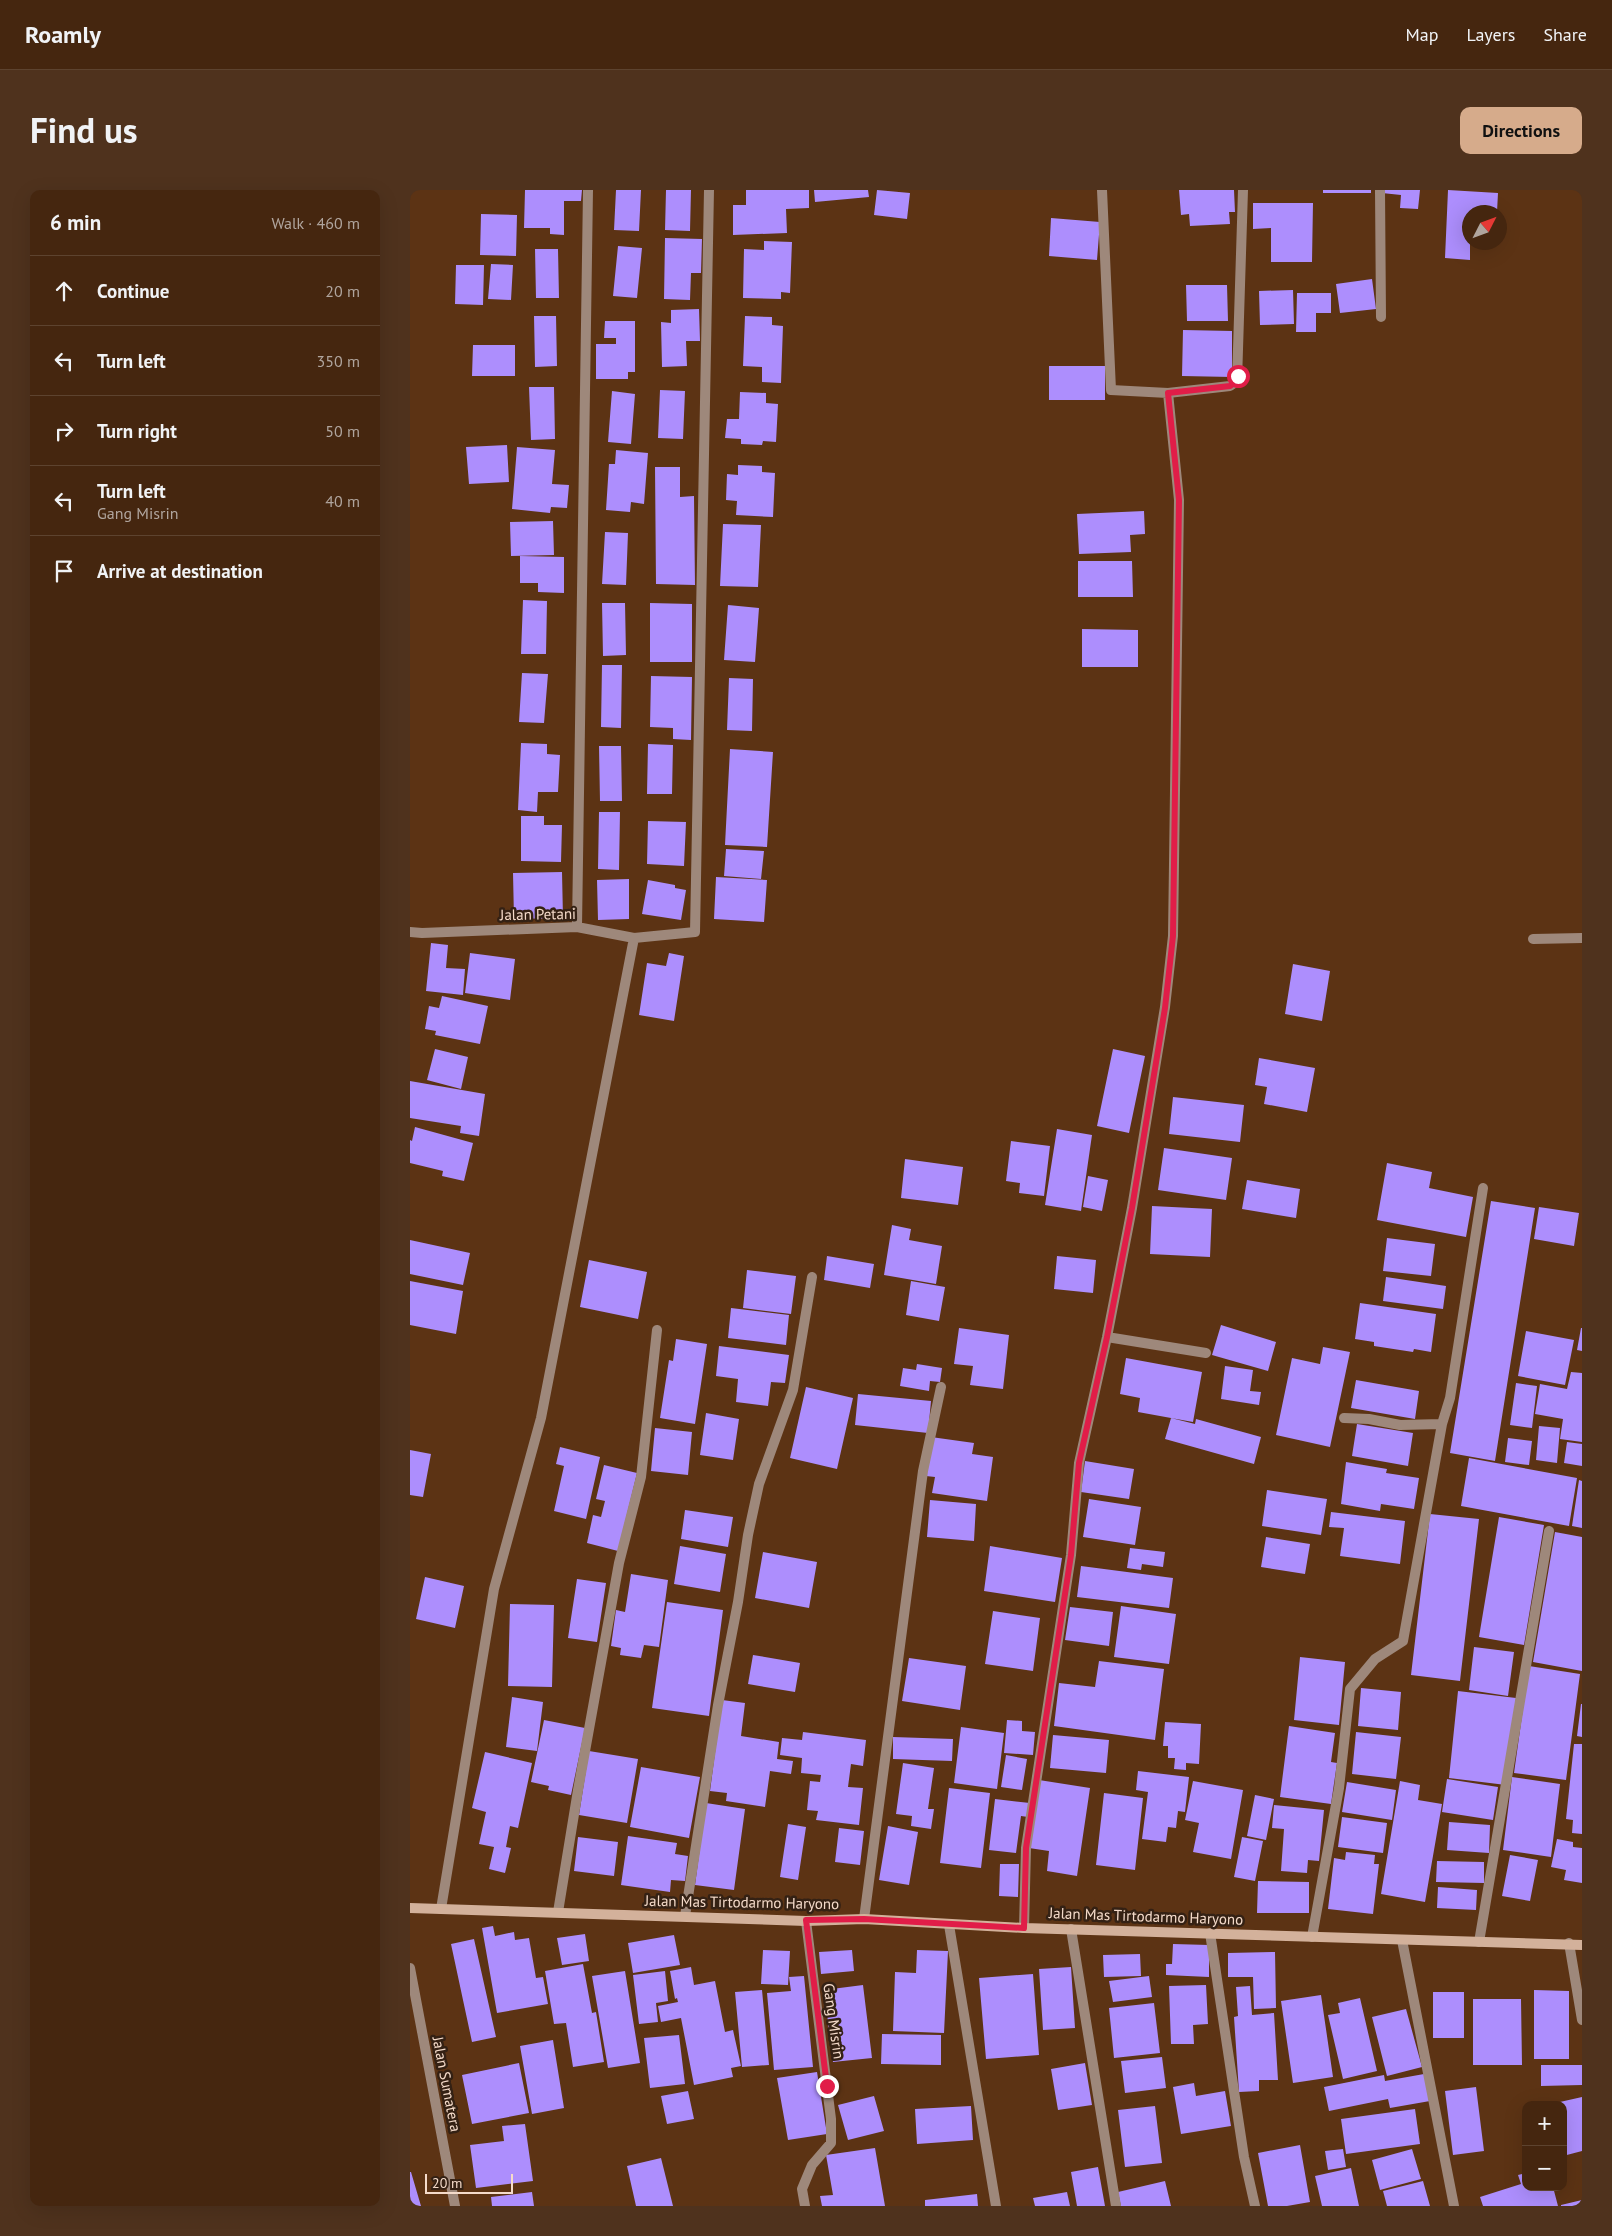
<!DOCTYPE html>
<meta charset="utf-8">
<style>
:root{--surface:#45260f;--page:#4f321d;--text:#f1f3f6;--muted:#b0a59e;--line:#5d432f;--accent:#d6ab8b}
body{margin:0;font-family:"PT Sans",sans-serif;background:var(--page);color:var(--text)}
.controls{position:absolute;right:15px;bottom:15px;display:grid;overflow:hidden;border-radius:10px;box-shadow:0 5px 20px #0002}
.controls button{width:45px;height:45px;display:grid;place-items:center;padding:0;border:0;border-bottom:1px solid var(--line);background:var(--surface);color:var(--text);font:25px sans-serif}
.compass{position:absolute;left:1052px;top:15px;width:45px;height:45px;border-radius:50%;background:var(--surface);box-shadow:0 5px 20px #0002;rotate:48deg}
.scale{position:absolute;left:15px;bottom:12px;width:88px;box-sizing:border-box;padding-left:5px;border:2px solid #f5dbca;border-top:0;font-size:14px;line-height:18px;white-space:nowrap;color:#f5dbca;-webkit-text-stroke:4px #342114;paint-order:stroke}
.stop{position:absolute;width:15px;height:15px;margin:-11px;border:4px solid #e11d48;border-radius:50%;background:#fff}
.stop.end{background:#e11d48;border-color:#fff;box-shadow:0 1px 5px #0008}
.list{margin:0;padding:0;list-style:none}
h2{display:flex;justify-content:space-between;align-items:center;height:65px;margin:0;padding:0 20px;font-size:21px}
h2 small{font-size:16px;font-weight:400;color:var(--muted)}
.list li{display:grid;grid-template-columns:32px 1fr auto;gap:15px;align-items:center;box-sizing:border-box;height:70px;padding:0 20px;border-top:1px solid var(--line)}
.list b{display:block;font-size:19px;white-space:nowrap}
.list p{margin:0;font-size:16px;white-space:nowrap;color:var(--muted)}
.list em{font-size:16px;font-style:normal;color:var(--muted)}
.icon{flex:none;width:28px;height:28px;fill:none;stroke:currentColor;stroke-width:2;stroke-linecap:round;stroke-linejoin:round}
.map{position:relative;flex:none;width:1172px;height:2016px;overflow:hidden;border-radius:10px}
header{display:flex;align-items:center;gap:30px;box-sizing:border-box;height:70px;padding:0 25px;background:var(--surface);border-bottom:1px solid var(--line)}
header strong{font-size:24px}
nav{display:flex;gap:28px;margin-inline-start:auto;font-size:18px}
.intro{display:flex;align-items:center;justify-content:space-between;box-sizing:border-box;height:120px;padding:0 30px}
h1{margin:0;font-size:35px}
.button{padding:12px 22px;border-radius:10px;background:var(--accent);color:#111;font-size:18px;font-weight:700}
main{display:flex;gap:30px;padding:0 30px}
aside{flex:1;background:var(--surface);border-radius:10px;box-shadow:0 5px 20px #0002}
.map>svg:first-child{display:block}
.building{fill:#ad8efd}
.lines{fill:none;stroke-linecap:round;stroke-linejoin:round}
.street{stroke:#9e887b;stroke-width:10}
.secondary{stroke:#d3b19b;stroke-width:10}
.route{stroke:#e11d48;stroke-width:6}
.labels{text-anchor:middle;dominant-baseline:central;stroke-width:5;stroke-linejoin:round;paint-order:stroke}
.street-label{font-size:15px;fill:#f5dbca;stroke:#342114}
</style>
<header>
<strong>Roamly</strong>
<nav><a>Map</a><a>Layers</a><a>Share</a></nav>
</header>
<div class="intro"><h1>Find us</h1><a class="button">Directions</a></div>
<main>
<aside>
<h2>6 min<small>Walk · 460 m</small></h2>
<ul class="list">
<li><svg class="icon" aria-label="ahead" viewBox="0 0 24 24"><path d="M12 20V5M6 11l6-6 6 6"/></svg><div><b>Continue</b></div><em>20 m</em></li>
<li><svg class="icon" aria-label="left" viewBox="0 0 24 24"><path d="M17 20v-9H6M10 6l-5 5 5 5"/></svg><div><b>Turn left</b></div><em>350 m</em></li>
<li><svg class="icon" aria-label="right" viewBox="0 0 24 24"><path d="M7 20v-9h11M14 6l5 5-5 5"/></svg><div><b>Turn right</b></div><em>50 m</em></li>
<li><svg class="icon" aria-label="left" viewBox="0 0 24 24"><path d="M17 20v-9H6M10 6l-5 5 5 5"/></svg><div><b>Turn left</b><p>Gang Misrin</p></div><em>40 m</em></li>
<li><svg class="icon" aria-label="arrive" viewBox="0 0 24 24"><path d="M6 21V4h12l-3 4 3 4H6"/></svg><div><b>Arrive at destination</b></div></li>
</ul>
</aside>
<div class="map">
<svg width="1172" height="2016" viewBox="0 0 1172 2016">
<rect width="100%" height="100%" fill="#5c3314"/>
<path class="building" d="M115 0H172L171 11H154V45L140 44V38H114Z
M206 0H231L229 41 204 40Z
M256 0H281L280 41 255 40Z
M336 0H399V18L376 19 377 43 323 45V15H336Z
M404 0H458L459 7 405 12Z
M467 0 500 3 497 29 464 25Z
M769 0H824L825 22H819L820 34 780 36 779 24 771 25Z
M913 0H961V3H913Z
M973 0H1010L1008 19 990 18 991 5 972 3Z
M1038 0 1088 3 1087 22H1060V70L1035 68Z
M843 13H903L902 72H861V38L843 39Z
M71 24 107 25 106 66 70 65Z
M641 28 690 32 687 70 639 66Z
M255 48 292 49 291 83H281L280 110 254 109Z
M354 51 382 52 380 103 371 102V109L333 108 334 59 354 60Z
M208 56 232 58 227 108 203 106Z
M125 59H148L149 108H126Z
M81 74 103 75 101 110 78 109Z
M46 75H74L73 115 45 114Z
M962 89 966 119 930 123 926 94Z
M776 95H817L818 131H777Z
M883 100 884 134 850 135 849 101Z
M887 103H921V123H906V142H886Z
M289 119 290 151H276L277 176 252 177 251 132 261 133V120Z
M124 126H146L147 176 125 177Z
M335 126 362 127V135L373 136 371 193 352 192V177L333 176Z
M195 131H225V182H218V189H186V154H206V148H194Z
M773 140 822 141V187L772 186Z
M63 155H105V186H62Z
M639 176H695V210H639Z
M119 197H144L145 249 121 250Z
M250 200 275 201 273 249 248 248Z
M202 201 225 204 221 254 198 252Z
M330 202 356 203V213L368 214 366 252 353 251 352 255 331 254V249L315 248 317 229H329Z
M97 255 99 292 59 294 56 257Z
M107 257 145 260 142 294 159 295 157 318 141 317 140 323 102 319Z
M206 260 238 263 234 314 221 312 220 322 196 320 199 274H205Z
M328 275 352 276V282L365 283 363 327 326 325 327 311 316 310 317 284 328 285Z
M245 277H270V307L284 306 285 395 246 394Z
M734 321 735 344 720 345 721 362 669 364 667 324Z
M143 331 144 365 101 366 100 332Z
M313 334 351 335 348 397 310 396Z
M195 342 218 343 216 395 192 394Z
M110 366 154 367V403L128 402V393H110Z
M668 371H722L723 407H668Z
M113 410 137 411 136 464H111Z
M192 413H215L216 465 193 466Z
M240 413 282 414V472H240Z
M318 415 349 418 345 472 314 470Z
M672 439 728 440V477H672Z
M192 475H212L211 538 191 537Z
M112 483 138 484 134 533 109 532Z
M241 486 282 487 281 550 263 549V538L240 537Z
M319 488 343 489 342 541 317 540Z
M111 553 137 554V564L150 565 148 602H128L127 622 108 620Z
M238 554 263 555 262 604H237Z
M189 556H211L212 611H190Z
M320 559 363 562 357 657 315 655Z
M189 622H210L209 680 188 679Z
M111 626H134V635H152L151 672 111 671Z
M238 631 276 632 274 676 237 674Z
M316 659 354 661 351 689 314 686Z
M152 682 153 728 104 729 103 683Z
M306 687 357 690 354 732 304 729Z
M219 689V729L188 730 187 690Z
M238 690 265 695V698L276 700 271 730 232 724Z
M21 753 38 755 36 778 55 779 53 805 16 801Z
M60 763 105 769 100 810 55 803Z
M259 763 274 766 264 831 229 825 237 773 256 776Z
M883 774 920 781 912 831 875 824Z
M32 806 78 816 70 854 25 845 26 841 15 839 19 816 29 818Z
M25 859 58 867 51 899 17 890Z
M703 859 735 866 719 943 687 936Z
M849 868 905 878 897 922 854 914 857 897 845 895Z
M0 891 75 904 69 946 50 943 51 936 0 928Z
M763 907 834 915 830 952 759 944Z
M5 937 63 953 54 991 32 986 33 981 0 973V950L2 951Z
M647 939 682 945 671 1021 635 1015Z
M601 951 640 956 634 1006 609 1003 610 993 596 991Z
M754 958 822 968 816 1010 748 1000Z
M495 969 553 977 548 1015 491 1008Z
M977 973 1022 982 1019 998 1063 1007 1056 1047 967 1030Z
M678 986 698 990 692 1021 673 1017Z
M837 990 890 999 886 1028 832 1019Z
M1081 1011 1125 1018 1085 1271 1040 1263Z
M742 1016 802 1019 800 1067 740 1064Z
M1129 1017 1169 1023 1164 1056 1124 1049Z
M482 1035 501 1039 499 1050 532 1056 526 1094 474 1085Z
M977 1048 1025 1054 1021 1086 973 1081Z
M0 1050 60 1063 53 1095 0 1084Z
M417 1066 464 1074 460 1098 414 1090Z
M647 1066 686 1070 683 1103 644 1099Z
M179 1070 237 1082 228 1129 170 1117Z
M337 1080 386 1086 381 1124 333 1118Z
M976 1087 1036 1096 1033 1119 973 1111Z
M0 1091 53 1101 46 1144 0 1135Z
M501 1091 535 1097 529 1131 496 1125Z
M950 1113 1026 1124 1021 1162 1004 1159 1003 1162 964 1156V1152L945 1149Z
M321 1118 379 1125 376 1155 318 1148Z
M811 1135 866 1152 858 1181 802 1165Z
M549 1138 599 1145 593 1199 560 1195 563 1176 544 1174Z
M1171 1138H1172V1161L1167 1160Z
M1116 1141 1164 1150 1155 1195 1108 1186Z
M266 1149 297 1154 285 1234 250 1228 259 1170 263 1171Z
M309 1156 379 1165 375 1193 361 1192 358 1216 326 1212 328 1189 306 1186Z
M913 1157 940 1162 920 1257 866 1245 882 1168 910 1174Z
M716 1168 792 1182 783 1232 728 1222 730 1208 710 1204Z
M507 1174 532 1178 530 1192 520 1191 519 1201 490 1196 493 1178 506 1180Z
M815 1176 843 1180 840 1201 851 1202 849 1215 811 1209Z
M1161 1182 1172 1183V1252L1150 1249 1153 1229 1125 1224 1130 1194 1157 1199Z
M946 1190 1009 1201 1005 1229 941 1218Z
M1106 1193 1127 1196 1122 1238 1100 1235Z
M396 1197 443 1208 427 1279 380 1268Z
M448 1204 521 1211 518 1243 445 1235Z
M296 1223 329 1229 323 1270 290 1265Z
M761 1228 785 1234 786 1229 851 1247 844 1274 755 1249Z
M947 1234 1003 1243 998 1276 942 1266Z
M1129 1236 1150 1238 1147 1273 1126 1270Z
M245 1238 282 1242 278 1285 241 1281Z
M521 1247 564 1253 562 1264 583 1267 577 1311 522 1303 525 1287 516 1286Z
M1098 1248 1122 1251 1119 1275 1095 1272Z
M1157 1252 1172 1254V1276L1154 1273Z
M150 1257 190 1267 176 1329 144 1321 154 1276 146 1274Z
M0 1260 21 1264 13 1307 0 1305Z
M1059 1268 1167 1288 1159 1336 1051 1316Z
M675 1271 724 1279 719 1309 671 1302Z
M936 1272 977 1279 976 1283 1009 1288 1004 1319 971 1314 970 1321 931 1314Z
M194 1275 227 1283 208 1361 177 1353 183 1325 191 1327 195 1311 186 1309Z
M1169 1290 1172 1291V1338L1162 1336Z
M857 1300 917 1309 911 1345 852 1336Z
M679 1309 731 1317 725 1355 673 1347Z
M520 1310 566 1314 564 1351 517 1347Z
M275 1320 323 1327 318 1357 271 1349Z
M921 1322 995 1331 990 1374 930 1366 934 1338 919 1337Z
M1020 1324 1069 1329 1050 1491 1001 1485Z
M1089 1327 1134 1335 1114 1455 1069 1447Z
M1145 1342 1172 1347V1481L1123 1472Z
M856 1347 900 1354 895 1384 851 1377Z
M270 1356 316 1364 310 1402 264 1394Z
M580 1356 652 1368 645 1412 574 1401Z
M720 1358 755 1362 753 1377 732 1374 731 1380 717 1378Z
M353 1362 407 1372 399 1418 345 1408Z
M671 1376 763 1388 759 1418 667 1407Z
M221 1384 258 1390 249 1457 234 1455 231 1468 210 1465 211 1458 201 1456 206 1420 215 1422Z
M15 1387 54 1396 45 1438 6 1429Z
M167 1389 196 1393 187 1452 158 1448Z
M257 1412 313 1420 299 1526 242 1518Z
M100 1414 144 1415 142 1497 98 1496Z
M711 1416 766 1424 759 1474 704 1467Z
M660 1417 703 1422 699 1456 655 1450Z
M583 1421 630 1428 623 1481 575 1474Z
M1064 1457 1104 1462 1098 1506 1059 1500Z
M343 1465 390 1473 385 1502 338 1494Z
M890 1467 935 1472 929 1535 884 1530Z
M499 1468 556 1476 550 1520 492 1511Z
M689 1471 754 1479 745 1550 644 1536 649 1493 685 1497Z
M1119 1476 1170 1484 1156 1590 1104 1583Z
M951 1498 991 1502 988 1540 948 1536Z
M1048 1501 1106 1508 1096 1595 1039 1588Z
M102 1507 133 1512 127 1561 96 1557Z
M312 1510 335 1513 331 1546 369 1552 367 1569 383 1571 381 1584 360 1581 355 1617 316 1611 317 1603 300 1601Z
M1171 1514H1172V1547L1167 1546Z
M134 1530 175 1538 161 1605 138 1600 139 1596 121 1592Z
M597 1530 612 1531V1541L625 1542 623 1565 594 1563Z
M755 1532 791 1534 789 1574 776 1573V1580L764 1579 765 1568H758V1556H753Z
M879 1536 925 1543 921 1572 927 1573 921 1614 870 1607Z
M551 1537 594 1543 587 1599 544 1593Z
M393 1542 456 1550 453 1576 441 1574 438 1597 453 1598 449 1635 406 1630 408 1621 397 1620 400 1591 410 1592 411 1585 391 1583 392 1568 370 1565 372 1548 392 1550Z
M946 1542 991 1547 986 1589 942 1584Z
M643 1545 699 1550 696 1583 640 1578Z
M483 1547 543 1549 542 1571 483 1569Z
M1164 1554H1172V1644L1162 1643 1163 1630 1156 1629Z
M179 1561 228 1569 217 1633 169 1625Z
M75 1562 122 1573 108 1638 100 1636 96 1657 101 1658 95 1683 79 1679 84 1657 69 1654 76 1622 62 1618Z
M596 1565 617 1569 612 1600 591 1597Z
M493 1573 524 1578 518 1619H524L521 1639 501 1636 502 1626 486 1624Z
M231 1577 290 1587 279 1648 220 1637Z
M728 1581 779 1587 775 1622 768 1621 766 1638 758 1637 756 1652 732 1649 738 1602 726 1600Z
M1102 1587 1150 1594 1141 1667 1093 1660Z
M1037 1589 1088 1597 1083 1630 1032 1622Z
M629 1590 680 1598 667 1686 637 1681 639 1661 619 1658Z
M783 1591 833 1600 821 1669 783 1662 789 1633 775 1630Z
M990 1591 1010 1595 1008 1610 1032 1614 1015 1712 971 1704Z
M937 1592 986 1600 982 1630 932 1622Z
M539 1598 580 1603 571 1678 530 1673Z
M694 1603 733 1608 725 1680 686 1675Z
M845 1605 864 1609 856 1650 837 1646Z
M585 1609 620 1613 618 1627 611 1626 606 1663 579 1660Z
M296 1613 335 1619 324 1700 285 1695Z
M864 1615 914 1620 909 1671 898 1670 897 1683 871 1681 874 1639 862 1638Z
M932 1627 977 1633 973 1663 928 1657Z
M1039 1632 1080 1635 1079 1663 1037 1660Z
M378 1634 396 1637 388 1690 370 1687Z
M478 1636 508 1642 499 1695 469 1690Z
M429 1638 454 1641 450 1675 425 1672Z
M218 1646 267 1653 265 1664 278 1666 275 1691 261 1690 260 1702 211 1695Z
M168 1647 208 1652 204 1686 164 1681Z
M832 1647 853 1651 845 1691 824 1687Z
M1147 1649 1163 1652V1657L1172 1658V1693L1154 1690 1156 1680 1141 1677Z
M936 1662 965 1665 964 1674H969L963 1724 918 1719 924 1668 935 1670Z
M1100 1665 1128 1670 1120 1711 1092 1706Z
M1027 1671 1074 1672V1693L1026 1692Z
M590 1674H609L608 1707 589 1706Z
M848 1691 899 1692V1723H847Z
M1028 1697 1067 1700 1066 1720 1027 1718Z
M83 1736 85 1746 104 1742 105 1750 119 1748 126 1788 133 1787 138 1814 87 1823 72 1738Z
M175 1744 179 1771 152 1775 147 1748Z
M264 1745 270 1775 223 1783 218 1753Z
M64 1749 86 1847 62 1852 41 1754Z
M763 1754 799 1755V1787L756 1785V1774H762Z
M353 1760 380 1761 378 1795 351 1794Z
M442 1760 444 1781 411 1784 409 1762Z
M507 1760 538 1761 534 1843 483 1841 485 1782 506 1783Z
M865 1762 866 1818 844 1819 843 1787H818V1763Z
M730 1764 731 1786 694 1787 693 1765Z
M173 1774 182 1823 186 1822 194 1872 163 1877 156 1833 144 1834 135 1781Z
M281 1777 284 1795 305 1791 315 1842 323 1840 331 1876 321 1878 323 1887 284 1895 271 1828 251 1832 248 1816 268 1812 267 1808 265 1809 260 1781Z
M661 1777 665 1838 633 1840 629 1779Z
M215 1781 230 1873 198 1878 182 1786Z
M255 1781 258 1811 246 1813 248 1832 229 1834 223 1785Z
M623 1784 629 1865 576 1869 569 1788Z
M394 1786 403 1877 364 1880 357 1803 381 1801 379 1787Z
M739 1786 742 1807 703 1812 699 1791Z
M453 1795 462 1868 423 1872 414 1800Z
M796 1795 798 1834 783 1835 784 1854H761L759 1796Z
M840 1796 842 1825 864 1823 868 1890H849V1901L829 1902 824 1827 828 1826 826 1797Z
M352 1800 359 1875 332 1877 325 1802Z
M1124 1800 1159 1801V1869H1124Z
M1023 1802H1054V1848H1023Z
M911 1805 923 1887 883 1893 871 1811Z
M950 1808 967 1881 933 1889 918 1825 930 1823 928 1813Z
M1063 1809H1111L1112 1875H1063Z
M744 1813 750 1863 704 1868 699 1818Z
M996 1819 1012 1877 977 1886 962 1827Z
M472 1844 531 1845V1875L471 1874Z
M269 1845 275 1894 240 1898 234 1848Z
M143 1850 154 1918 122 1924 110 1856Z
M752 1867 756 1898 715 1903 711 1871Z
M109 1873 119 1923 62 1934 52 1885Z
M675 1873 682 1915 648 1920 641 1879Z
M1131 1875H1172V1895L1131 1896Z
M407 1882 417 1944 378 1950 367 1888Z
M1014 1884 1020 1911 980 1918 978 1909 919 1921 914 1897 974 1885 975 1891Z
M784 1893 786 1906 815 1901 821 1936 771 1944 763 1897Z
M1066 1897 1074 1961 1043 1965 1035 1901Z
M278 1901 284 1929 257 1934 251 1906Z
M464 1906 474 1941 438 1950 428 1915Z
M1172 1907V1961L1153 1966V1915L1141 1914Z
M561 1916 563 1950 507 1954 505 1919Z
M745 1916 752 1973 715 1977 708 1920Z
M1005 1919 1010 1954 936 1964 931 1929Z
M115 1934 123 1991 66 1998 60 1955 94 1951 92 1936Z
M890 1955 900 2012 877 2016H858L848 1963Z
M465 1958 475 2016H412L410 2006 423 2005 416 1965Z
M933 1959 936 1977 918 1980 915 1961Z
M1002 1959 1011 1989 970 2000 962 1970Z
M251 1968 263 2016H226L217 1976Z
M688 1977 695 2016H667L661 1982Z
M941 1978 949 2016H912L905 1986Z
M0 1982H1L11 2016H0Z
M1116 1983V1997H1143L1148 2016H1073L1070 2007 1111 1994 1108 1985Z
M755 1991 761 2016H711L708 2002Z
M1013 1991 1020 2016H977L973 2001Z
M122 2002 124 2016H82L81 2007Z
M657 2002 660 2016H625L623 2008Z
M567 2004 568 2016H515V2010Z
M1172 2010V2016H1151V2015Z"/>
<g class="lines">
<path class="street" d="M692 0 701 200 758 203
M970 0 971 127
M167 737 178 0
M0 742 12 743 167 737 224 748 285 742 299 0
M1123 749 1172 748
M697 1147 796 1163
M934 1228 959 1229 990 1235 1032 1234
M31 1719 84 1399 131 1228 224 748
M148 1722 168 1600 209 1373 231 1287 247 1140
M275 1726 308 1515 328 1412 338 1345 349 1294 383 1200 402 1087
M454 1729 513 1281 531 1197
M539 1735 586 2016
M614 1738 616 1658 661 1365 669 1273 697 1147 722 1018 755 817 763 746 769 310 758 203 820 196 827 191 833 0
M661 1739 706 2016
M800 1743 834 1967 845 2016
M902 1747 929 1598 940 1499 965 1469 993 1451 1032 1234 1040 1208 1073 998
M992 1750 1044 2016
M1069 1752 1139 1341
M1159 1753 1172 1830
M0 1778 45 2016
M395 2016 392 1999 402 1975 421 1953V1929L396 1731"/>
<path class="secondary" d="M0 1718 396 1731 454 1729 614 1738 1172 1755"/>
</g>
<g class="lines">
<path class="route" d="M417 1896 396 1730 454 1729 614 1738 616 1658 661 1365 669 1273 697 1147 722 1018 755 818 763 746 769 310 758 203 820 196 827 191 828 186"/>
</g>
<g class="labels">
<g class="street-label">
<text transform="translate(128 724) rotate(-1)">Jalan Petani</text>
<text transform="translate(332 1712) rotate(1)">Jalan Mas Tirtodarmo Haryono</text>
<text transform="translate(736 1726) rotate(2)">Jalan Mas Tirtodarmo Haryono</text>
<text transform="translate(424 1831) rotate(82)">Gang Misrin</text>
<text transform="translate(37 1894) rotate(79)">Jalan Sumatera</text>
</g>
</g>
</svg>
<div class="controls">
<button>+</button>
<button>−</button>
</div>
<svg class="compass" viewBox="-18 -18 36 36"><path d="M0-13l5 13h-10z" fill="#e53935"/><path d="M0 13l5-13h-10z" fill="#b0a59e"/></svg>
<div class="scale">20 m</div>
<div class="stop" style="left:828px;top:186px"></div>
<div class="stop end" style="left:417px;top:1896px"></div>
</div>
</main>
